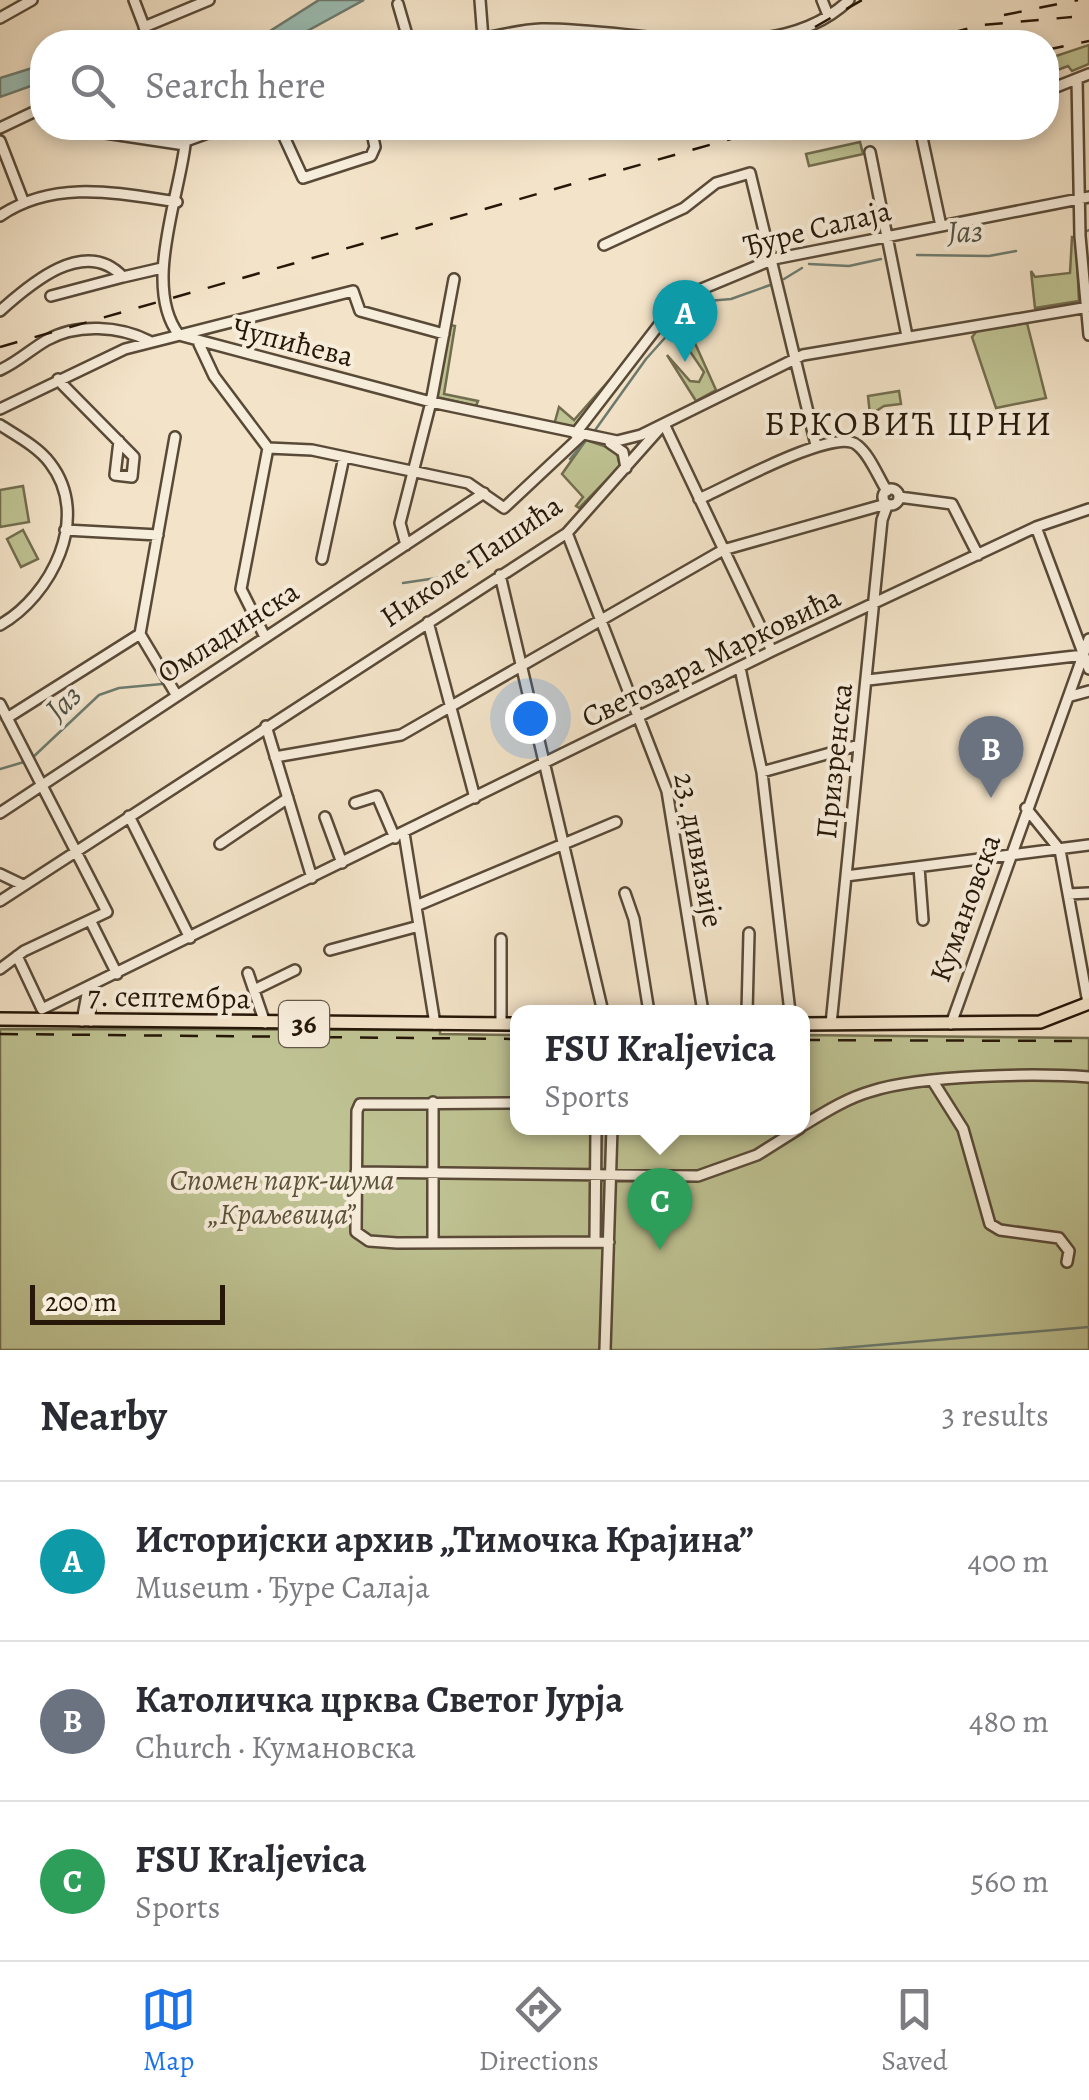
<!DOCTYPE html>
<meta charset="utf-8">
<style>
:root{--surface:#fff;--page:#f7f7f7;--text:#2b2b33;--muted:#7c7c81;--line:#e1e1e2;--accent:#1a73e8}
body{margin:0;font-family:Alegreya,serif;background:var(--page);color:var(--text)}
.scale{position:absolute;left:30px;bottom:25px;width:195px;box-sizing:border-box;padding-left:10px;border:5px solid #261708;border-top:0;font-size:28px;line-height:35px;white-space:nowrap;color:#261708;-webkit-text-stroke:8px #f7eddb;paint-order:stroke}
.you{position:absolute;left:530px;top:718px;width:35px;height:35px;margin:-25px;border:8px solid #fff;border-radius:50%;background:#1a73e8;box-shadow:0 0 0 15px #1a73e833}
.badge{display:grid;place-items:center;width:65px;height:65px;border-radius:50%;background:var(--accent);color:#fff;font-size:32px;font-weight:700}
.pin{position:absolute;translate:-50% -82px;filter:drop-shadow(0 2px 5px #0008)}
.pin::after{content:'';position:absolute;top:52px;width:35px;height:30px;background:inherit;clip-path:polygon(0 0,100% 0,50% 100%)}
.popup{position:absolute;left:510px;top:1005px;width:300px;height:130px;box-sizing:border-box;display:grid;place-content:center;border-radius:20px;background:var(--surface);filter:drop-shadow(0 2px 8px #0005);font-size:32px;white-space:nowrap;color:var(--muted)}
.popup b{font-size:38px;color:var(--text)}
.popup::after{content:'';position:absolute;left:50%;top:100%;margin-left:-20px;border:20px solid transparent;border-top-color:var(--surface)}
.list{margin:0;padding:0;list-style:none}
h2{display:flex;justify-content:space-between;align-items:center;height:130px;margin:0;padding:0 40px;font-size:42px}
h2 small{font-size:32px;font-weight:400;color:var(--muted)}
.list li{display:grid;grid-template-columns:65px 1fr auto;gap:30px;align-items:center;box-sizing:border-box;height:160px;padding:0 40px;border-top:2px solid var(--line)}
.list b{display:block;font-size:38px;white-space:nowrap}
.list p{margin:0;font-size:32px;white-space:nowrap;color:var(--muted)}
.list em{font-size:32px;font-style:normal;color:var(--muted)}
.icon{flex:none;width:55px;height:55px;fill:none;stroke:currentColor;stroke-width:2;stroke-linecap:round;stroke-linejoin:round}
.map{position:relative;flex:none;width:1089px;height:1350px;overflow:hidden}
.search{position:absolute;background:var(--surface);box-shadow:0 5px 15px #0003;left:30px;right:30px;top:30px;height:110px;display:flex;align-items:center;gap:25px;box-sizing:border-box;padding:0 35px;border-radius:40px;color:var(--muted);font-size:38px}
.sheet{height:610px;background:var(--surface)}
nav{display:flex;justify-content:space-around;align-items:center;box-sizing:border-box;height:140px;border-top:2px solid var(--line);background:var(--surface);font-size:28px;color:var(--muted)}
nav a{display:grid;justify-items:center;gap:5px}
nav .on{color:var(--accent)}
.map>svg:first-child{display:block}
.green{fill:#bfc393;stroke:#726d4e;stroke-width:2.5}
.water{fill:#9bbeb4;stroke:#6c7b6f;stroke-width:2.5}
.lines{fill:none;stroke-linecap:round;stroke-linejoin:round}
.stream{stroke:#6c7b6f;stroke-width:2.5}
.minor-casing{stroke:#594a38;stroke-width:14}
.major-casing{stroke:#261708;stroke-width:16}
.minor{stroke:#f7eddb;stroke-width:9}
.major{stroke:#f3e3c8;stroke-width:11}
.rail{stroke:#261708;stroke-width:2.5;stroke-dasharray:18 18;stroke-linecap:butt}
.labels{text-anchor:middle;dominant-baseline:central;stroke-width:8;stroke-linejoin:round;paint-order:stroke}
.shield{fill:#f7eddb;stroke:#655747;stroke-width:2.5}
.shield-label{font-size:28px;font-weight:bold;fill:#261708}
.street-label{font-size:30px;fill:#261708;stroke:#f7eddb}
.park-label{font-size:30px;font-style:italic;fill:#5c5339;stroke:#f7eddb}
.water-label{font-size:32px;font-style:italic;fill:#4f5144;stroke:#f7eddb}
.quarter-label{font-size:35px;letter-spacing:2.5px;fill:#261708;stroke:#f7eddb}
</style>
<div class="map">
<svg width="1089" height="1350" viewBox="0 0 1089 1350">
<rect width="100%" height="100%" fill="#f3e3c8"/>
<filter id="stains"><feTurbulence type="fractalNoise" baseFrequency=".002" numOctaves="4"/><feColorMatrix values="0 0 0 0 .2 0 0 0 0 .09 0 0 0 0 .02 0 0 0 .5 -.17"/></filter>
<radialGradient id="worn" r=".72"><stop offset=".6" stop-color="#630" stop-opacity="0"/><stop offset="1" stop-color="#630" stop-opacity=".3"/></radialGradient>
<path class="green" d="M1089 45V64L1072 71 1068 66 1047 74V59Z
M860 142 863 154 809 166 806 154Z
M1072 237H1076L1079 301 1035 308 1031 271 1035 277 1070 273Z
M1027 323 1046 398 996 408 972 337 977 331Z
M450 325 455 326 444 394 478 401 476 406 437 397Z
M694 341 716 390 696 401 667 355 690 381 699 382 704 372 685 344Z
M627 360 573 429 554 425 559 407 574 420Z
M899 391 901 404 884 406 870 415 868 396Z
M586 440 616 450 620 466 579 508 576 506 583 497 562 474Z
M23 486 29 522 0 527V490Z
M23 530 38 559 21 567 7 539Z
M0 1029 440 1030V1034L517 1035 518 1128H802L803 1035 1089 1038V1350H0Z"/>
<path class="water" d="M319 0H364L287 42H242L262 36Z
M42 65V82L0 97V78Z"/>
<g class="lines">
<path class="stream" d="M1087 231 1089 230
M917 255 989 256 1016 251
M809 264 849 266 881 259
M784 279 802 268
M593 433 646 359 697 302 731 299 773 284
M570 459 588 438
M403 583 450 576 483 551
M31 759 99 695 119 688 162 684
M0 769 24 762
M818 1350 1089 1327"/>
<g class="minor-casing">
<path id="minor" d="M134 0 150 42
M480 0 483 39
M822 0 828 15
M398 4 409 42
M0 18 32 0
M144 27 209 0
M465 42C490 38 516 30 541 29 632 27 775 72 849 0
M1077 79 1080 236 1089 335
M1046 91 1089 74
M0 128 42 108
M72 128 185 145
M280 128 303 178 371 156 375 147 371 128
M941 128 921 133 941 226
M0 141 24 203
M186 141 222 128
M870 152 907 336
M0 216C54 179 117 193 177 202
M604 245 684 208 716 183 750 173 816 445
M51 296 123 277
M0 311C30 284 85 236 123 277L162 268
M179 335 431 402 617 441 641 435 803 355 1089 307
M179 335C143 288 178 201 185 145L182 128
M199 344 214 376 268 448 241 589 265 637
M0 370C18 362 31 349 47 340 77 323 120 326 149 341
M58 379 62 384 134 457 132 477 115 475 119 441
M0 409 125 349 353 291 360 311 444 334
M664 424 772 651
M0 425C17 436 38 447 50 463 92 517 51 596 0 625
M575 434 665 317 692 293 774 259 1089 197
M175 437 140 634 177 696
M610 443 623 452 626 468
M268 448 312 450 468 483 504 508 582 435
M883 497a8 8 0 1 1 16 0a8 8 0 1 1-16 0Z
M899 497 952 504 978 555
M699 499C725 488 836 426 857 445 870 455 878 477 887 491
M1036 527 1089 669
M65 530 158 535
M567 533 667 791 703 1012
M406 545 400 523 431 402 454 279
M322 559 344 457
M500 575 603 1012
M428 622 475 798
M740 668 762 772 790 1012
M868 680 1084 655
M1071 696 1089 691
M0 704 107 912 90 920
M7 718 140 634
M266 726 312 878
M275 757 401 735 723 550 886 504
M762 772 859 745
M355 803 377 796 395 838
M1026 808 1060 850 1088 1003
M0 813 484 493
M129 816 190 938
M325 817 342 863
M404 833 435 1024
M220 844 288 798
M919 867 923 920
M0 874 23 885
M846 876 1089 845
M625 893 634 919 649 1012
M1068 894 1089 893
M0 901 567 533 662 426
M416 906 616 822
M330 950 419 926
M17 956 42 1009 772 651 1036 527 1089 509
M0 969 24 951 90 920 117 974
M248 973 265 1023
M254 990 295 970
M88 991 91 1021
M747 1012 749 933
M82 1021 88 989
M501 1024V939
M831 1024 882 520 887 506
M951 1024 1089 639
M934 1083 963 1129 990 1224 1000 1230 1059 1238 1069 1251 1067 1262
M518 1103 360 1104 357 1111 356 1232 369 1241 397 1243 609 1242
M802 1126C825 1112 847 1098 872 1091 922 1075 1035 1073 1089 1077
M356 1172 698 1176 757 1155 800 1128
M433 1242V1102
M595 1242 596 1128
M605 1350 612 1128"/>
</g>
<g class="major-casing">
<path id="major" d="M0 1019 518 1024
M802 1024 1040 1022 1089 1003"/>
</g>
<use href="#minor" class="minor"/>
<use href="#major" class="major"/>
<path class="rail" d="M1004 15 1078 0
M815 27 862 0
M915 42 982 25 1072 17
M1046 50 1089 41
M0 347 769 128
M0 1034 518 1039
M802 1040 1089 1041"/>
</g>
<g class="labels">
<rect class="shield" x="279" y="1001" width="50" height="46" rx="8"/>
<g class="shield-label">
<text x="304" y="1024">36</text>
</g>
<g class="street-label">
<text transform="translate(817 228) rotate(-14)">Ђуре Салаја</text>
<text transform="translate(293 342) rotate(14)">Чупићева</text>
<text transform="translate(471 561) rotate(-34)">Николе Пашића</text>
<text transform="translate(228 632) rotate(-33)">Омладинска</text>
<text transform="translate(711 657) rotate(-26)">Светозара Марковића</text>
<text transform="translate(834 761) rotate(-84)">Призренска</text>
<text transform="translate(699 850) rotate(79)">23. дивизије</text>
<text transform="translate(965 908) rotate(-70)">Кумановска</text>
<text transform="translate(169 997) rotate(1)">7. септембра</text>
</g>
<g class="park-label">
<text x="282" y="1180">Спомен парк-шума<tspan x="282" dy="34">„Краљевица”</tspan></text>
</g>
<g class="water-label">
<text transform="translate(965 231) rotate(-2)">Јаз</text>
<text transform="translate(63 702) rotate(-44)">Јаз</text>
</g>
<g class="quarter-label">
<text x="909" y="423">БРКОВИЋ ЦРНИ</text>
</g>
</g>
<rect width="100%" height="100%" filter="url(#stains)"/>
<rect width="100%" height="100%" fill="url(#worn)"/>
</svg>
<div class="scale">200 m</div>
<div class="you"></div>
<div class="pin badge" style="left:685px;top:362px;background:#0f9aa8">A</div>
<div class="pin badge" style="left:991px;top:798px;background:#6b7280">B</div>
<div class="pin badge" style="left:660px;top:1250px;background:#2e9e5b">C</div>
<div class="popup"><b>FSU Kraljevica</b>Sports</div>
<div class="search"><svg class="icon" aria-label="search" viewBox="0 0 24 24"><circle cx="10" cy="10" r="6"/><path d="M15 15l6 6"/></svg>Search here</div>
</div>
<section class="sheet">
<h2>Nearby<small>3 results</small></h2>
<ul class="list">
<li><span class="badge" style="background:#0f9aa8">A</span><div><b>Историјски архив „Тимочка Крајина”</b><p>Museum · Ђуре Салаја</p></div><em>400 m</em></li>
<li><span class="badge" style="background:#6b7280">B</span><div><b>Католичка црква Светог Јурја</b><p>Church · Кумановска</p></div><em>480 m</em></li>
<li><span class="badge" style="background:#2e9e5b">C</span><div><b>FSU Kraljevica</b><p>Sports</p></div><em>560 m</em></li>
</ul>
</section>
<nav>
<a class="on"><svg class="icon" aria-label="map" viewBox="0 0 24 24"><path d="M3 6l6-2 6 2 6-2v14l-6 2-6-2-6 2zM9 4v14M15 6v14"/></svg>Map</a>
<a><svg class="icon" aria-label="directions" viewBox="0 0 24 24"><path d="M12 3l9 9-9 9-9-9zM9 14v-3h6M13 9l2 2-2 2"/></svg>Directions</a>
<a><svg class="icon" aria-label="saved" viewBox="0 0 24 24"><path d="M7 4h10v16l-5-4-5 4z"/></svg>Saved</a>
</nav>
